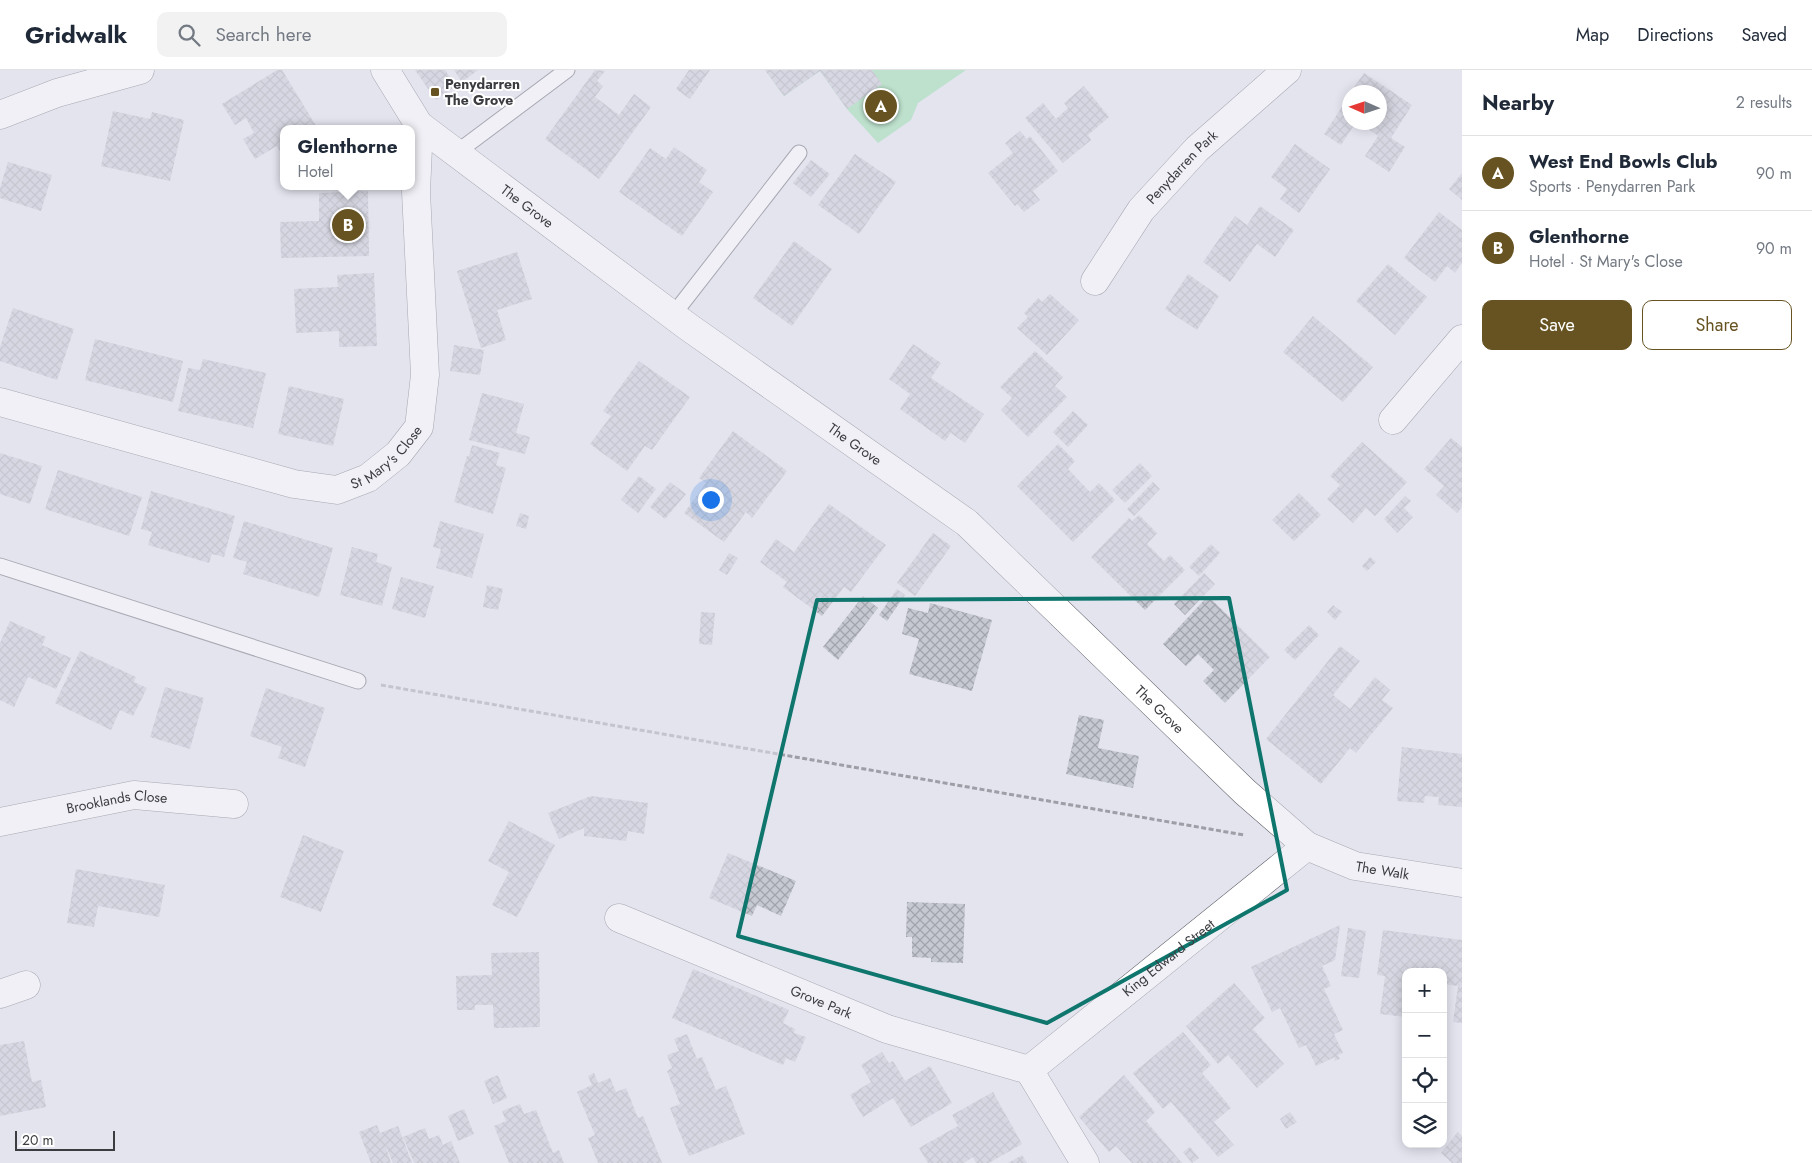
<!DOCTYPE html>
<meta charset="utf-8">
<style>
:root{--surface:#fff;--page:#f2f2f3;--text:#1f2937;--muted:#747a83;--line:#e0e1e3;--accent:#665321}
body{margin:0;font-family:Jost,sans-serif;background:var(--page);color:var(--text)}
.controls{position:absolute;right:15px;bottom:15px;display:grid;overflow:hidden;border-radius:10px;box-shadow:0 2px 12px #0003}
.controls button{width:45px;height:45px;display:grid;place-items:center;padding:0;border:0;border-bottom:1px solid var(--line);background:var(--surface);color:var(--text);font:25px sans-serif}
.compass{position:absolute;left:1342px;top:15px;width:45px;height:45px;border-radius:50%;background:var(--surface);box-shadow:0 2px 12px #0003;rotate:273deg}
.scale{position:absolute;left:15px;bottom:12px;width:100px;box-sizing:border-box;padding-left:5px;border:2px solid #3b3c40;border-top:0;font-size:14px;line-height:18px;white-space:nowrap;color:#3b3c40;-webkit-text-stroke:4px #fff;paint-order:stroke}
.you{position:absolute;left:710px;top:429px;width:18px;height:18px;margin:-12px;border:4px solid #fff;border-radius:50%;background:#1a73e8;box-shadow:0 0 0 8px #1a73e833}
.badge{display:grid;place-items:center;width:32px;height:32px;border-radius:50%;background:var(--accent);color:#fff;font-size:16px;font-weight:700}
.pin{position:absolute;translate:-50% -50%;border:2px solid #fff;box-shadow:0 1px 5px #0006}
.popup{position:absolute;left:280px;top:55px;width:135px;height:65px;box-sizing:border-box;display:grid;place-content:center;border-radius:10px;background:var(--surface);filter:drop-shadow(0 1px 4px #0005);font-size:16px;white-space:nowrap;color:var(--muted)}
.popup b{font-size:19px;color:var(--text)}
.popup::after{content:'';position:absolute;left:50%;top:100%;margin-left:-10px;border:10px solid transparent;border-top-color:var(--surface)}
.list{margin:0;padding:0;list-style:none}
h2{display:flex;justify-content:space-between;align-items:center;height:65px;margin:0;padding:0 20px;font-size:21px}
h2 small{font-size:16px;font-weight:400;color:var(--muted)}
.list li{display:grid;grid-template-columns:32px 1fr auto;gap:15px;align-items:center;box-sizing:border-box;height:75px;padding:0 20px;border-top:1px solid var(--line)}
.list b{display:block;font-size:19px;white-space:nowrap}
.list p{margin:0;font-size:16px;white-space:nowrap;color:var(--muted)}
.list em{font-size:16px;font-style:normal;color:var(--muted)}
.actions{display:flex;gap:10px;padding:15px 20px}
.actions a{flex:1;padding:11px 0;border:1px solid var(--accent);border-radius:10px;text-align:center;font-size:18px;color:var(--accent)}
.actions .main{background:var(--accent);color:#fff}
.icon{flex:none;width:28px;height:28px;fill:none;stroke:currentColor;stroke-width:2;stroke-linecap:round;stroke-linejoin:round}
.map{position:relative;flex:none;width:1462px;height:1093px;overflow:hidden}
header{display:flex;align-items:center;gap:30px;box-sizing:border-box;height:70px;padding:0 25px;background:var(--surface);border-bottom:1px solid var(--line)}
header strong{font-size:24px}
nav{display:flex;gap:28px;margin-inline-start:auto;font-size:18px}
.search{width:350px;height:45px;background:var(--page);display:flex;align-items:center;gap:12px;box-sizing:border-box;padding:0 18px;border-radius:10px;color:var(--muted);font-size:19px}
main{display:flex}
aside{flex:1;background:var(--surface)}
.map>svg:first-child{display:block}
.grass{fill:#8edda5}
.building{fill:url(#building-cross-hatch)}
.lines{fill:none;stroke-linecap:round;stroke-linejoin:round}
.service-casing{stroke:#5f6169;stroke-width:17}
.minor-casing{stroke:#5f6169;stroke-width:29}
.tertiary-casing{stroke:#5f6169;stroke-width:29}
.path{stroke:#9d9ea6;stroke-width:3;stroke-dasharray:5 2.5;stroke-linecap:butt}
.service{stroke:#fff;stroke-width:15}
.minor{stroke:#fff;stroke-width:28}
.tertiary{stroke:#fff;stroke-width:28}
.marked{fill:none;stroke:#0f766e;stroke-width:4;stroke-linejoin:round}
.poi-dot{fill:#665321;stroke:#fff;stroke-width:2}
.labels{text-anchor:middle;dominant-baseline:central;stroke-width:4;stroke-linejoin:round;paint-order:stroke}
.poi-label{font-size:14px;font-weight:bold;fill:#3b3c40;stroke:#fff;text-anchor:start}
.street-label{font-size:14px;fill:#3b3c40;stroke:#fff}
</style>
<header>
<strong>Gridwalk</strong>
<div class="search"><svg class="icon" aria-label="search" viewBox="0 0 24 24"><circle cx="10" cy="10" r="6"/><path d="M15 15l6 6"/></svg>Search here</div>
<nav><a>Map</a><a>Directions</a><a>Saved</a></nav>
</header>
<main>
<div class="map">
<svg width="1462" height="1093" viewBox="0 0 1462 1093">
<defs>
<pattern id="building-cross-hatch" width="8" height="8" patternUnits="userSpaceOnUse" patternTransform="scale(1.25)"><rect width="8" height="8" fill="#c6c8d2"/><path d="M0 0l8 8M0 8l8-8" fill="none" stroke="#a2a4ac"/></pattern>
</defs>
<rect width="100%" height="100%" fill="#e3e4ee"/>
<path class="grass" d="M765 0H966L918 33 911 50 878 73 847 39 820 1 784 26Z"/>
<path class="building" d="M277 0H282L318 59H284V88L277 76 255 89 243 69 254 63 246 48 235 55 222 34Z
M415 0H445L456 16 436 30Z
M454 0H478L462 12Z
M595 0 605 1 597 11 603 16 595 27 619 45 634 24 651 37 599 109 545 69Z
M689 0H710L690 29 676 19Z
M765 0H872L882 14 847 39 820 1 784 26Z
M1364 3 1412 35 1391 68 1405 77 1389 102 1365 86 1378 66 1359 52H1380V22H1351Z
M1084 16 1109 47 1088 65 1091 70 1063 93 1025 48 1043 33 1056 49 1068 38 1064 33Z
M1350 25V52H1356L1341 75 1324 64Z
M113 41 150 49 152 42 184 50 170 111 101 96Z
M1020 61 1027 69 1030 66 1058 101 1033 121 1040 130 1024 142 1017 134 1015 136 988 103 1013 83 1005 73Z
M1295 74 1330 99 1299 143 1280 129 1287 119 1271 107Z
M674 77 707 100 699 112 713 122 682 166 619 122 650 78 666 89Z
M855 84 896 112 859 164 818 135Z
M811 90 830 104 811 127 793 113Z
M8 92 52 105 41 141 0 128V118Z
M1462 103V130L1449 119Z
M368 121 369 186 281 188 280 152 319 151V123Z
M1260 136 1294 160 1275 187 1257 174 1230 212 1203 192 1235 146 1247 155Z
M1439 142 1462 160V193L1455 203 1447 196 1435 212 1404 188Z
M794 171 832 199 792 256 753 228Z
M517 182 532 229 497 240 506 270 481 278 457 201Z
M1388 194 1427 227 1395 265 1356 231Z
M374 203 377 276 339 277V261L296 263 294 219 338 217 337 205Z
M1188 204 1219 226 1197 260 1165 239Z
M1050 224 1079 250 1047 285 1017 258 1028 247 1024 243 1038 228 1042 232Z
M13 238 74 259 57 310 0 291V277Z
M1313 246 1373 297 1343 332 1283 282Z
M95 269 183 291 173 332 85 310Z
M913 274 941 293 931 308 984 344 965 373 951 363 945 371 900 339 910 324 889 309Z
M454 275 484 280 480 305 450 301Z
M1035 281 1063 307 1055 316 1067 327 1028 367 1001 340 1012 328 1000 317Z
M203 289 266 303 253 358 178 341 188 298 200 300Z
M639 291 690 327 652 380 645 376 627 401 590 374 611 346 603 341Z
M289 316 344 329 333 376 278 364Z
M482 323 524 334 516 363 530 367 525 384 469 370Z
M1073 341 1088 355 1068 377 1053 362Z
M733 361 787 401 752 448 746 442 724 472 684 443 706 413 699 408Z
M1451 368 1462 377V437L1457 443 1436 425 1444 416 1424 399Z
M1362 372 1407 412 1375 446 1366 438 1353 453 1327 429 1340 415 1330 406Z
M1058 374 1075 391 1068 399 1090 422 1099 413 1115 430 1073 472 1017 416Z
M472 375 500 383 496 395 506 398 493 444 454 432 467 386H469Z
M0 383 42 396 30 434 0 424Z
M1140 393 1152 406 1125 433 1112 420Z
M58 400 142 427 129 466 45 439Z
M639 406 656 419 638 443 621 430Z
M670 412 686 424 665 449 650 437Z
M1153 412 1160 419 1134 446 1127 439Z
M151 421 235 446 224 487 212 484 209 493 148 475 152 462 141 459Z
M1299 423 1321 445 1294 471 1272 450Z
M1405 426 1411 431 1404 438 1413 447 1397 463 1384 449Z
M829 434 886 475 851 522 844 517 822 546 783 517 787 512 760 492 776 469 794 482Z
M520 443 529 446 526 459 516 456Z
M1139 445 1157 463 1147 474 1164 491 1170 485 1185 500 1145 540 1091 487 1129 448 1132 451Z
M244 451 333 478 319 527 243 504 247 492 233 488Z
M440 451 484 464 472 508 436 498 441 479 433 477Z
M933 463 951 476 915 526 897 513Z
M1211 474 1220 483 1199 506 1189 497Z
M352 477 378 484 376 492 392 497 382 536 340 525Z
M729 483 738 488 727 505 719 500Z
M1370 487 1376 492 1367 501 1362 496Z
M1204 503 1215 514 1185 545 1174 534Z
M401 507 434 516 425 548 392 539Z
M487 515 503 519 498 540 483 537Z
M897 519 905 525 887 551 879 545Z
M863 526 878 538 838 590 823 577Z
M1208 526 1270 587 1225 633 1203 611 1214 600 1198 584 1186 596 1163 574Z
M930 533 992 550 972 621 909 604 919 569 902 564 908 538 928 543Z
M1333 535 1342 542 1335 550 1327 542Z
M701 542 715 543 712 575 699 574Z
M10 551 46 567 42 575 71 588 56 619 28 607 14 637 0 630V573Z
M1309 555 1319 565 1295 590 1284 580Z
M1340 576 1360 591 1333 625 1350 639 1375 607 1390 620 1382 630 1393 638 1356 683 1350 678 1321 714 1266 669Z
M80 581 136 607 134 612 147 618 133 646 120 640 111 660 55 633Z
M165 617 204 628 190 679 150 667Z
M266 618 325 638 305 697 278 688 282 677 250 666Z
M1079 645 1104 650 1098 678 1139 686 1133 718 1066 704Z
M1402 677 1462 684V737L1438 735 1439 727 1425 726 1424 733 1397 731Z
M591 726 648 733 644 764 628 761 626 771 584 766V758L559 769 548 743Z
M509 751 555 775 517 847 492 835 509 802 488 791Z
M303 765 344 781 321 842 280 827Z
M728 783 796 811 781 846 757 835 752 846 709 828Z
M76 799 165 815 159 847 98 836 94 857 67 853Z
M907 832 965 834 963 893 931 892V888L912 887V867H906Z
M1340 855 1335 890 1322 896 1331 916 1324 919 1343 960 1334 964 1343 983 1338 985 1340 989 1334 991 1335 987 1316 996 1306 975 1299 978 1280 938 1272 942 1251 897Z
M1348 858 1366 861 1359 908 1341 906Z
M1383 860 1462 870V953L1453 952 1458 916 1443 914V902H1406V947L1380 944 1385 906 1377 905Z
M539 882 540 957 494 958 493 935H475V940H457L456 906 492 905 491 883Z
M693 899 789 940 783 953 795 959 794 963 806 967 795 992 786 988 783 995 672 948Z
M1234 913 1265 948 1253 959 1284 994 1257 1018 1228 985 1218 994 1186 956Z
M1183 962 1211 995 1202 1003 1231 1038 1214 1052 1234 1075 1218 1087 1171 1032 1163 1039 1133 1003Z
M687 964 697 989 702 987 716 1020 726 1016 745 1064 689 1086 670 1038 680 1034 667 1001 672 998 667 985 679 981 674 969Z
M24 971 32 1012 41 1010 46 1037 0 1046V975Z
M882 982 889 993 893 991 905 1011 930 996 952 1033 911 1057 893 1028 863 1047 850 1025 871 1012 861 995Z
M594 1003 598 1013 610 1008 616 1022 626 1018 638 1048 643 1046 662 1093H598L588 1068 595 1065 577 1022 592 1015 588 1006Z
M498 1005 507 1028 493 1034 484 1011Z
M1124 1005 1155 1042 1146 1051 1182 1093H1132L1116 1076 1109 1082 1079 1047Z
M993 1022 1022 1074 989 1093H976L973 1087 964 1093H928L919 1078 958 1056 952 1045Z
M520 1034 524 1044 536 1040 553 1083 559 1080 564 1093H509L494 1056 506 1051 502 1041Z
M464 1039 474 1064 458 1071 448 1046Z
M1290 1042 1297 1052 1286 1059 1280 1049Z
M377 1055 380 1063 398 1056 412 1093H393L385 1074 391 1093H371L359 1062Z
M425 1058 429 1069 439 1065 443 1075 451 1071 460 1093H414L403 1067Z
M1458 1062 1462 1066V1093H1452L1441 1083Z
M1190 1077 1199 1088 1192 1093 1183 1082Z
M1022 1085 1027 1093H1008Z"/>
<g class="lines">
<g class="service-casing">
<path id="service" d="M456 83 567 0
M673 245 799 83
M0 496 358 611"/>
</g>
<g class="minor-casing">
<g id="minor">
<path id="s1" d="M385 0 419 55 687 256 967 453 1245 722 1307 776 1355 796 1462 813"/>
<path id="s2" d="M1095 211 1141 140 1197 79 1287 0"/>
<path id="s3" d="M0 332 294 414 337 420 368 408 398 384 419 357 425 305 416 122 419 55"/>
<path d="M1393 350 1462 269"/>
<path id="s4" d="M0 752 134 725 234 734"/>
<path id="s5" d="M619 848 887 959 1029 1000"/>
<path d="M0 924 26 915"/>
<path id="s6" d="M1029 1000 1307 776"/>
<path d="M1029 1000 1085 1093"/>
</g>
</g>
<g class="tertiary-casing">
<path id="tertiary" d="M0 45 57 23 140 0"/>
</g>
<path class="path" d="M381 615 1244 765"/>
<use href="#service" class="service"/>
<use href="#minor" class="minor"/>
<use href="#tertiary" class="tertiary"/>
</g>
<path d="M0 0H1462V1093H0ZM1229 528 1287 820 1047 953 738 866 817 530Z" fill="#e3e4ee" fill-opacity=".55" fill-rule="evenodd"/>
<path class="marked" d="M1229 528 1287 820 1047 953 738 866 817 530Z"/>
<rect class="poi-dot" x="430" y="17" width="10" height="10" rx="2.5"/>
<g class="labels">
<g class="poi-label">
<text x="445" y="14">Penydarren<tspan x="445" dy="16">The Grove</tspan></text>
</g>
<g class="street-label">
<text stroke="none"><textPath href="#s2" startOffset="144">Penydarren Park</textPath></text>
<text stroke="none"><textPath href="#s1" startOffset="200">The Grove</textPath></text>
<text stroke="none"><textPath href="#s1" startOffset="605">The Grove</textPath></text>
<text stroke="none"><textPath href="#s3" startOffset="409">St Mary's Close</textPath></text>
<text stroke="none"><textPath href="#s1" startOffset="1010">The Grove</textPath></text>
<text stroke="none"><textPath href="#s4" startOffset="119">Brooklands Close</textPath></text>
<text stroke="none"><textPath href="#s1" startOffset="1291">The Walk</textPath></text>
<text stroke="none"><textPath href="#s6" startOffset="179">King Edward Street</textPath></text>
<text stroke="none"><textPath href="#s5" startOffset="219">Grove Park</textPath></text>
</g>
</g>
</svg>
<div class="controls">
<button>+</button>
<button>−</button>
<button><svg class="icon" aria-label="locate" viewBox="0 0 24 24"><circle cx="12" cy="12" r="6"/><path d="M12 2v4M12 18v4M2 12h4M18 12h4"/></svg></button>
<button><svg class="icon" aria-label="layers" viewBox="0 0 24 24"><path d="M12 4l9 5-9 5-9-5zM3 14l9 5 9-5"/></svg></button>
</div>
<svg class="compass" viewBox="-18 -18 36 36"><path d="M0-13l5 13h-10z" fill="#e53935"/><path d="M0 13l5-13h-10z" fill="#747a83"/></svg>
<div class="scale">20 m</div>
<div class="you"></div>
<div class="pin badge" style="left:881px;top:36px">A</div>
<div class="pin badge" style="left:348px;top:155px">B</div>
<div class="popup"><b>Glenthorne</b>Hotel</div>
</div>
<aside>
<h2>Nearby<small>2 results</small></h2>
<ul class="list">
<li><span class="badge">A</span><div><b>West End Bowls Club</b><p>Sports · Penydarren Park</p></div><em>90 m</em></li>
<li><span class="badge">B</span><div><b>Glenthorne</b><p>Hotel · St Mary's Close</p></div><em>90 m</em></li>
</ul>
<div class="actions"><a class="main">Save</a><a>Share</a></div>
</aside>
</main>
